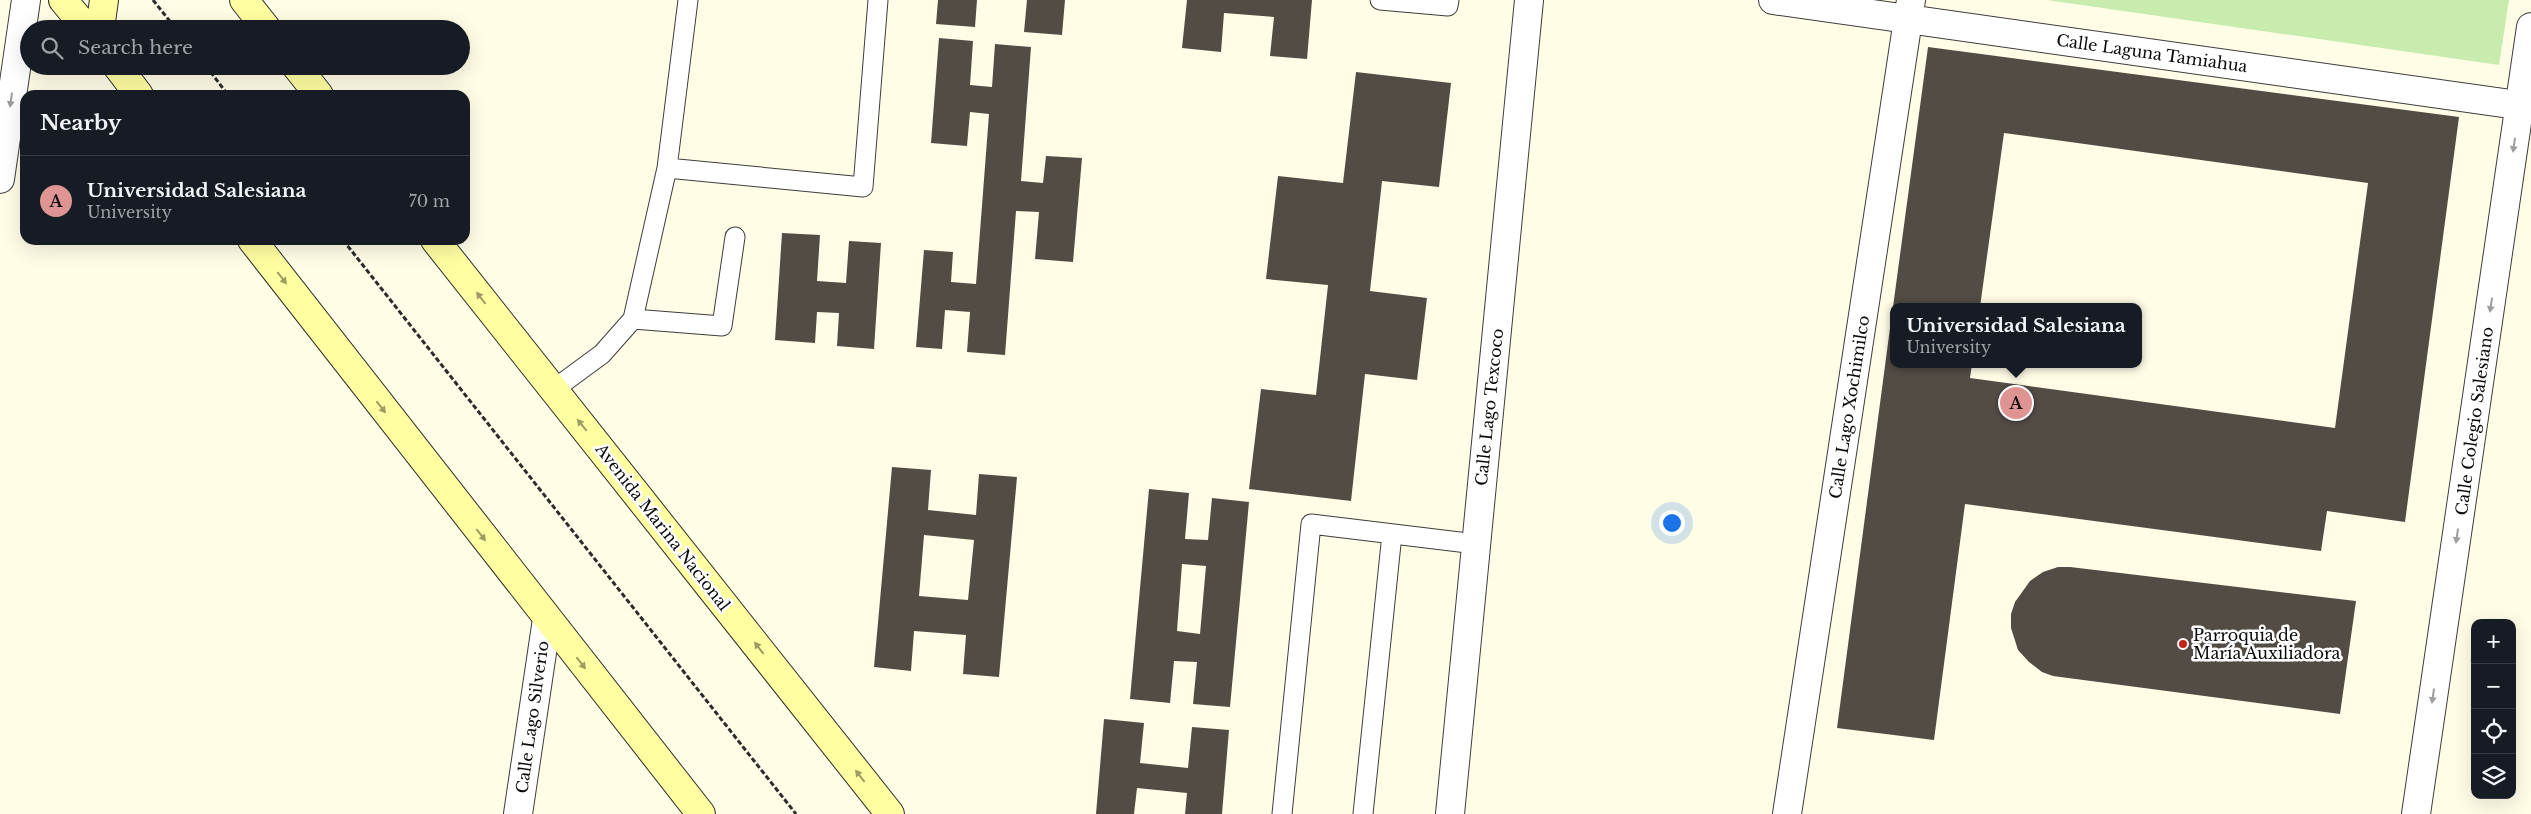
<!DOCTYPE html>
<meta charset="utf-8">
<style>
:root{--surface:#171b24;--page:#242831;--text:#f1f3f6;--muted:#9ea1a6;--line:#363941;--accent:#dd9492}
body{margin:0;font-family:"Libre Baskerville",serif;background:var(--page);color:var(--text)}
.controls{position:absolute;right:15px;bottom:15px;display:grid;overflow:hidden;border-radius:10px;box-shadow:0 5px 20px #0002}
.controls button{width:45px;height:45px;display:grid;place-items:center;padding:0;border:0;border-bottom:1px solid var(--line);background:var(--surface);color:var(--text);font:25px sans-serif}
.you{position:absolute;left:1671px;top:522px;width:18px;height:18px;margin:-12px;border:4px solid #fff;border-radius:50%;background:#1a73e8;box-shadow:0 0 0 8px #1a73e833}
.badge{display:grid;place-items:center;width:32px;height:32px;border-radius:50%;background:var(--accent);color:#111;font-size:16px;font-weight:700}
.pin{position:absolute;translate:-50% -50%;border:2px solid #fff;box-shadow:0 1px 5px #0006}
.popup{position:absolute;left:1890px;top:303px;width:252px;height:65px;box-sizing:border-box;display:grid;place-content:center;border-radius:10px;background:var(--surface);filter:drop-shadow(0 1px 4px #0005);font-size:16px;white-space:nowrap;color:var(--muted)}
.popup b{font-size:19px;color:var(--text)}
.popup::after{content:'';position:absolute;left:50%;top:100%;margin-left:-10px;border:10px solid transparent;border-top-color:var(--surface)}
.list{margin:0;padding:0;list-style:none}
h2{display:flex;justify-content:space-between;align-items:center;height:65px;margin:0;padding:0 20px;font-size:21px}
h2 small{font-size:16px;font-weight:400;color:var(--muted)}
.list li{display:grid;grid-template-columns:32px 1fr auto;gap:15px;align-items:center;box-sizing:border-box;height:90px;padding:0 20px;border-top:1px solid var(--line)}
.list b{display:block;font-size:19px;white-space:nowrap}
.list p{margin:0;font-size:16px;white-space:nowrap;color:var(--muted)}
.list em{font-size:16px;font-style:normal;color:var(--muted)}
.icon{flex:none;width:28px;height:28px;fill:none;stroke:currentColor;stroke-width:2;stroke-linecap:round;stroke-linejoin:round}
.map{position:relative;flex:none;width:2531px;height:814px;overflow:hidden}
.search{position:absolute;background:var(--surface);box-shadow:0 5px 20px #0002;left:20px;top:20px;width:450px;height:55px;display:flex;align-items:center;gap:12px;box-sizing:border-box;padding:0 18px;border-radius:28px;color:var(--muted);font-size:19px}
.panel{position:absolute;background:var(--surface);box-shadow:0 5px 20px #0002;left:20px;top:90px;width:450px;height:155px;border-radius:15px}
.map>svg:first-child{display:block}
.green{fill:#c7ecad}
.building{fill:#534c45;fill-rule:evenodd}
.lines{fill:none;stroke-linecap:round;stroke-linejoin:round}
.lane-casing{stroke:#3d3d3d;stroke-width:21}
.street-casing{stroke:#3d3d3d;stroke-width:30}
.secondary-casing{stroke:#2c2c2c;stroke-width:30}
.path{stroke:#2c2c2c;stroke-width:3;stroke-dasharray:5 2.5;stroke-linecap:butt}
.lane{stroke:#fff;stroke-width:19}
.street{stroke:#fff;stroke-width:28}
.secondary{stroke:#fffea1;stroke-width:28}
.oneway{fill:#9d9d9d}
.oneway2{fill:#9d9c65}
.poi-dot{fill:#c42117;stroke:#fff;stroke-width:2}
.labels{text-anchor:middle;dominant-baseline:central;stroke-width:5;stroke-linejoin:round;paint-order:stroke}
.street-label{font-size:16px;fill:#0a0a0a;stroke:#fff}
.poi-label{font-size:16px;fill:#0a0a0a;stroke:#fff;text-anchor:start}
</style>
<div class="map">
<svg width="2531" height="814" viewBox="0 0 2531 814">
<rect width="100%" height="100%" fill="#fffde6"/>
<path class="green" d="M2047 0H2509L2499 65Z"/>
<path class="building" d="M938 0H977L975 27 936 24Z
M1027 0H1065L1062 35 1024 32Z
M1187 0H1312L1307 59 1270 56 1274 17 1224 13 1221 52 1182 48Z
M939 38 973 41 970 85 992 87 995 44 1031 47 1021 181 1043 183 1046 156 1082 158 1073 262 1035 259 1039 212 1016 211 1005 355 967 352 970 312 945 310 942 349 916 347 924 250 953 252 951 282 976 284 989 114 970 112 967 146 931 143Z
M1928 47 2459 117 2405 522 2327 511 2321 551 1965 504 1934 740 1837 728 1892 313 1894 364H1972L1970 378 2335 428 2368 183 2004 133 1980 307H1893Z
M1356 72 1451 83 1439 187 1382 181 1370 291 1427 298 1417 380 1365 374 1351 501 1249 489 1261 389 1316 395 1328 285 1266 279 1278 176 1343 183Z
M782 233 820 235 817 281 846 283 849 241 881 243 874 349 837 346 839 313 817 312 815 343 775 340Z
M892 467 931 470 928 510 976 515 979 474 1017 477 999 677 963 674 966 635 914 631 911 671 874 667ZM924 535 974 540 968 600 919 596Z
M1149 489 1189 493 1185 539 1208 540 1212 498 1249 502 1230 707 1193 704 1197 662 1174 661 1170 703 1130 699ZM1182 564 1206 566 1200 634 1177 631Z
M2058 567H2070L2356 601 2340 714 2053 676 2042 672 2029 662 2018 650 2011 628V614L2015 602 2030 581 2043 572Z
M1104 719 1144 723 1140 763 1188 768 1192 727 1229 730 1222 814H1185L1187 793 1137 788 1134 814H1096Z"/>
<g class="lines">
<g class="lane-casing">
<path id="lane" d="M1380 0 1448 6 1449 0
M667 168 863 187 878 0
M633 319 722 326 735 237
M553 390 602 354 633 319 667 168 688 0
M1282 814 1311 524 1476 544
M1363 814 1392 534"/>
</g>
<g class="street-casing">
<path id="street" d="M1773 0 2531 107
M0 179 26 0
M518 814 547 619
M1450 814 1529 0
M1787 814 1911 0
M2416 814 2531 27"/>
</g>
<g class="secondary-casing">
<path id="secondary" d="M63 0 87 29
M244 0 267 29
M100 29 104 0
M117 66 139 95
M296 66 319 95
M252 240 701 814
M435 240 890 814"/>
</g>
<path class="path" d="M153 0 176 29
M206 66 228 95
M343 240 796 814"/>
<use href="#lane" class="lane"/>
<use href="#street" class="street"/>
<use href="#secondary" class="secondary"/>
</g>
<defs><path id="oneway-solid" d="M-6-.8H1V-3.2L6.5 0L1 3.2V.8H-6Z" transform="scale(1.25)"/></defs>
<g class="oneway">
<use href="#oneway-solid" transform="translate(11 100) rotate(98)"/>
<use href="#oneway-solid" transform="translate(2514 145) rotate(98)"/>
<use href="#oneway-solid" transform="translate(2491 305) rotate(98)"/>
<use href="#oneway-solid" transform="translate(2457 536) rotate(98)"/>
<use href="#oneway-solid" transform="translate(2433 696) rotate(98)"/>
</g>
<g class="oneway2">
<use href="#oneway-solid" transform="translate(282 278) rotate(52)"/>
<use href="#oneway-solid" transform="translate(481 298) rotate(-128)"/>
<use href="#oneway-solid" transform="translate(381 407) rotate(52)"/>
<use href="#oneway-solid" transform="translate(582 425) rotate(-129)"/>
<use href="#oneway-solid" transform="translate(481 535) rotate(52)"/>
<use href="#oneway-solid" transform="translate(759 648) rotate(-128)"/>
<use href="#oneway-solid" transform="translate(581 663) rotate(52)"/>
<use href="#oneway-solid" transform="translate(860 776) rotate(-128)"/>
</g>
<circle class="poi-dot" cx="2183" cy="644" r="5"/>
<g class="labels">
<g class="street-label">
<text transform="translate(2152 53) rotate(8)">Calle Laguna Tamiahua</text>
<text transform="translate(1489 407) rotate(-84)">Calle Lago Texcoco</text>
<text transform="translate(1849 407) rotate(-81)">Calle Lago Xochimilco</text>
<text transform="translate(2474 421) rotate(-82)">Calle Colegio Salesiano</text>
<text transform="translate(663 527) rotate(52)">Avenida Marina Nacional</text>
<text transform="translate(532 717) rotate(-82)">Calle Lago Silverio</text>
</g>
<g class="poi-label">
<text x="2193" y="635">Parroquia de<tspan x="2193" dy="18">María Auxiliadora</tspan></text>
</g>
</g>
</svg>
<div class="controls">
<button>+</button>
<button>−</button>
<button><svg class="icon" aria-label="locate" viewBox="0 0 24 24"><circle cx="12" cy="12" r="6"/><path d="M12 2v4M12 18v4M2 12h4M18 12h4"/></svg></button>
<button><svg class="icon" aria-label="layers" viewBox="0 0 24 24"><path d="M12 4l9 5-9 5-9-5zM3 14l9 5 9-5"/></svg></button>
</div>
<div class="you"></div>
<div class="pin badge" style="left:2016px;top:403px">A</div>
<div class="popup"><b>Universidad Salesiana</b>University</div>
<div class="search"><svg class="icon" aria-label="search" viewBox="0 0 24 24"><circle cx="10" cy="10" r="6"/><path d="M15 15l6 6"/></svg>Search here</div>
<section class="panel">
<h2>Nearby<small></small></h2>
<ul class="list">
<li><span class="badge">A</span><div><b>Universidad Salesiana</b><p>University</p></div><em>70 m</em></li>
</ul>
</section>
</div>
